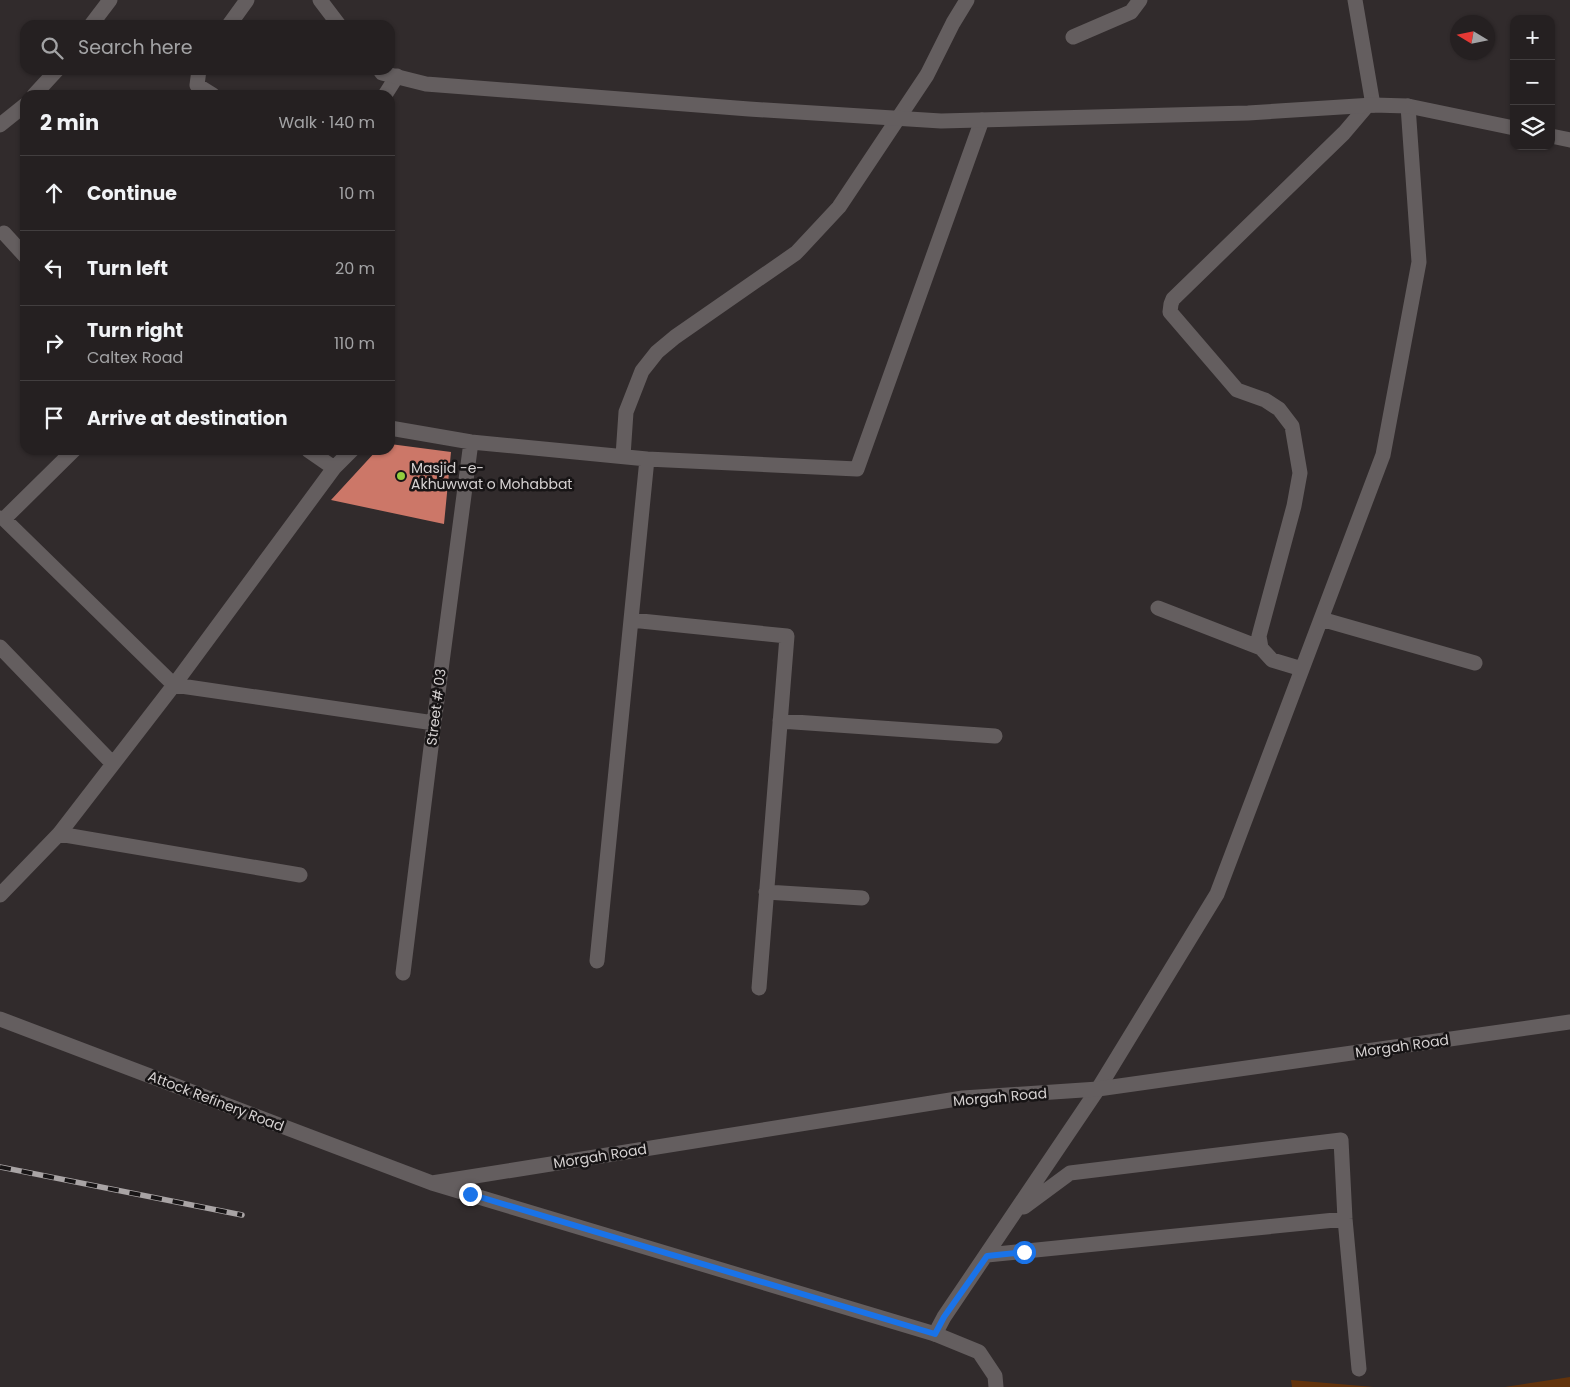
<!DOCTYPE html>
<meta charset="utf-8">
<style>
:root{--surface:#252021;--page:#2d282a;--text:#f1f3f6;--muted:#a3a3a5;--line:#423e3f}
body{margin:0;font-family:Poppins,sans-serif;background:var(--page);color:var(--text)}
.controls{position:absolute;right:15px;top:15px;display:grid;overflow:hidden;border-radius:10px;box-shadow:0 1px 4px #0004}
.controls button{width:45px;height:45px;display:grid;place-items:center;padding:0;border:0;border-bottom:1px solid var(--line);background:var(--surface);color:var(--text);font:25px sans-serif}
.compass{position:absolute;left:1450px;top:15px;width:45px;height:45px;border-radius:50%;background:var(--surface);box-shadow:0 1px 4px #0004;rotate:280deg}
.stop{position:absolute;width:15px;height:15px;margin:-11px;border:4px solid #1a73e8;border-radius:50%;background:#fff}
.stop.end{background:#1a73e8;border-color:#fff;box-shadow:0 1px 5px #0008}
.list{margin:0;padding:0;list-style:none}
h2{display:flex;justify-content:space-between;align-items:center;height:65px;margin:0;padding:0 20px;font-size:21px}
h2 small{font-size:16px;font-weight:400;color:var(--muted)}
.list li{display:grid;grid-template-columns:32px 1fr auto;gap:15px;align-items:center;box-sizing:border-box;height:75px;padding:0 20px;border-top:1px solid var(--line)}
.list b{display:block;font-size:19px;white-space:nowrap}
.list p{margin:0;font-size:16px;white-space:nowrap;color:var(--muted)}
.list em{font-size:16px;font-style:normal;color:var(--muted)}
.icon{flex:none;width:28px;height:28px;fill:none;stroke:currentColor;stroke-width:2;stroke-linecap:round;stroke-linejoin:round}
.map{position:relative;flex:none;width:1570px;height:1387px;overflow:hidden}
.search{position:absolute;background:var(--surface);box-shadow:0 1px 4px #0004;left:20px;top:20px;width:375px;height:55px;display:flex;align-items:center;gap:12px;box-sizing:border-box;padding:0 18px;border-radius:15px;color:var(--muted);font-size:19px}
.panel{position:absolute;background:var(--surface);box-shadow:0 1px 4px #0004;left:20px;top:90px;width:375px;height:365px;border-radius:15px}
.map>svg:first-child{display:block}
.green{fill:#63340c}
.building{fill:#cc7768}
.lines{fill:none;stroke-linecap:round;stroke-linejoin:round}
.street{stroke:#645e5f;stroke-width:15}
.secondary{stroke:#645e5f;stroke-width:15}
.rail-casing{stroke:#a9a4a5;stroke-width:5.5}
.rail{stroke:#171415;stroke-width:4;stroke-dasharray:11;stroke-linecap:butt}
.route{stroke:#1a73e8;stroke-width:6}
.poi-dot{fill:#92cd3e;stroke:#171415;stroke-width:2}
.labels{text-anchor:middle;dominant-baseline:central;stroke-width:5;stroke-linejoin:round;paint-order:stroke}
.poi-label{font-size:14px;fill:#d5d1d1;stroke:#171415;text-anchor:start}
.street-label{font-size:14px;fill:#d5d1d1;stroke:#171415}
</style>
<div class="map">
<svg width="1570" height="1387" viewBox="0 0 1570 1387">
<rect width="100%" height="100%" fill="#312b2c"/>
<path class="green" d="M1570 1377V1387H1505Z
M1291 1380 1374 1387H1292Z"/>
<path class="building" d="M390 444 451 452 444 524 331 500 377 450H390Z"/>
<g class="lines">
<path class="street" d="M1355 0 1373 105
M91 25 110 0
M229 25 247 0
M1073 37 1131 12 1140 0
M199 70 197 85 213 95
M34 95 57 70
M385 95 397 76
M0 125 25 105
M4 233 25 256
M390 428 471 442 647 459 857 469 982 120
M308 450 334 468
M623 456 626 412 642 371 657 352 675 337 796 253 839 207 927 75 953 23 967 0
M0 518 4 519 174 685 434 723
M4 519 74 450
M1158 608 1261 648
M1321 619 1475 663
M631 620 787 636 759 988
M0 647 113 764
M1302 669 1272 660 1261 648 1259 636 1294 506 1300 473 1292 426 1279 409 1265 400 1237 390 1170 312 1171 304 1173 299 1344 133 1367 106
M780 721 995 736
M59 834 300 875
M766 892 862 898
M0 895 59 834 174 685 334 468 352 450
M597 961 647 459
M403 973 434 723 471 442
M1024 1207 1070 1173 1341 1140 1345 1219 1359 1369
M987 1255 1345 1219
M935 1334 944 1317 1098 1089 1217 894 1383 455 1419 262 1408 106"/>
<path class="secondary" d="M320 0 339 25
M380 70 382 73 426 84 749 109 941 121 1248 113 1373 105 1408 106 1514 128
M1551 136 1570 140
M0 1019 432 1183 935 1334 979 1352 995 1376 996 1387
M432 1183 963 1098 1098 1089 1570 1022"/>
<g class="rail-casing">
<path id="rail" d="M0 1167 242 1215"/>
</g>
<use href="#rail" class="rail"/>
</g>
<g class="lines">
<path class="route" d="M470 1194 935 1334 944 1317 987 1256 1024 1252"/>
</g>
<circle class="poi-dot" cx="401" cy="476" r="5"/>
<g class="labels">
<g class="poi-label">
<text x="411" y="468">Masjid -e-<tspan x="411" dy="16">Akhuwwat o Mohabbat</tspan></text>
</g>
<g class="street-label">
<text transform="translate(436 707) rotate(-83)">Street # 03</text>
<text transform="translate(1402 1046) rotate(-8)">Morgah Road</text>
<text transform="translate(1000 1097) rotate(-5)">Morgah Road</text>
<text transform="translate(216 1101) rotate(21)">Attock Refinery Road</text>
<text transform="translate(600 1156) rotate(-9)">Morgah Road</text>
</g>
</g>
</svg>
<div class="controls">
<button>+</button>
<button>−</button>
<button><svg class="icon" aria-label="layers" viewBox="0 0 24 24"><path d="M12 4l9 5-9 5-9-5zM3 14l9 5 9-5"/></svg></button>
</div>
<svg class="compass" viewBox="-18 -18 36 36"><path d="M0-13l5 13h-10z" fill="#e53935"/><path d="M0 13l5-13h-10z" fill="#a3a3a5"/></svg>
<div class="stop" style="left:1024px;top:1252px"></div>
<div class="stop end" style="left:470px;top:1194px"></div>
<div class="search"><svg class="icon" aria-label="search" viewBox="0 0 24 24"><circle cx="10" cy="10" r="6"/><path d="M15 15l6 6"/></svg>Search here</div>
<section class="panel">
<h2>2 min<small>Walk · 140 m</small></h2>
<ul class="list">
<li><svg class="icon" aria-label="ahead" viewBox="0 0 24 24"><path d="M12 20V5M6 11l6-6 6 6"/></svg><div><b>Continue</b></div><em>10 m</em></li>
<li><svg class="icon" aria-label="left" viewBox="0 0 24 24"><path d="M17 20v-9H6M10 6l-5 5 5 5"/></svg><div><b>Turn left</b></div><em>20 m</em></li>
<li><svg class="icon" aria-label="right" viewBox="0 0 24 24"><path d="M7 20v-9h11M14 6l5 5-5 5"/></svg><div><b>Turn right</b><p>Caltex Road</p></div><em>110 m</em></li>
<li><svg class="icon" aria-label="arrive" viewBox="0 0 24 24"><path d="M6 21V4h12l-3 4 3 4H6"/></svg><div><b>Arrive at destination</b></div></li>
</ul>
</section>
</div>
